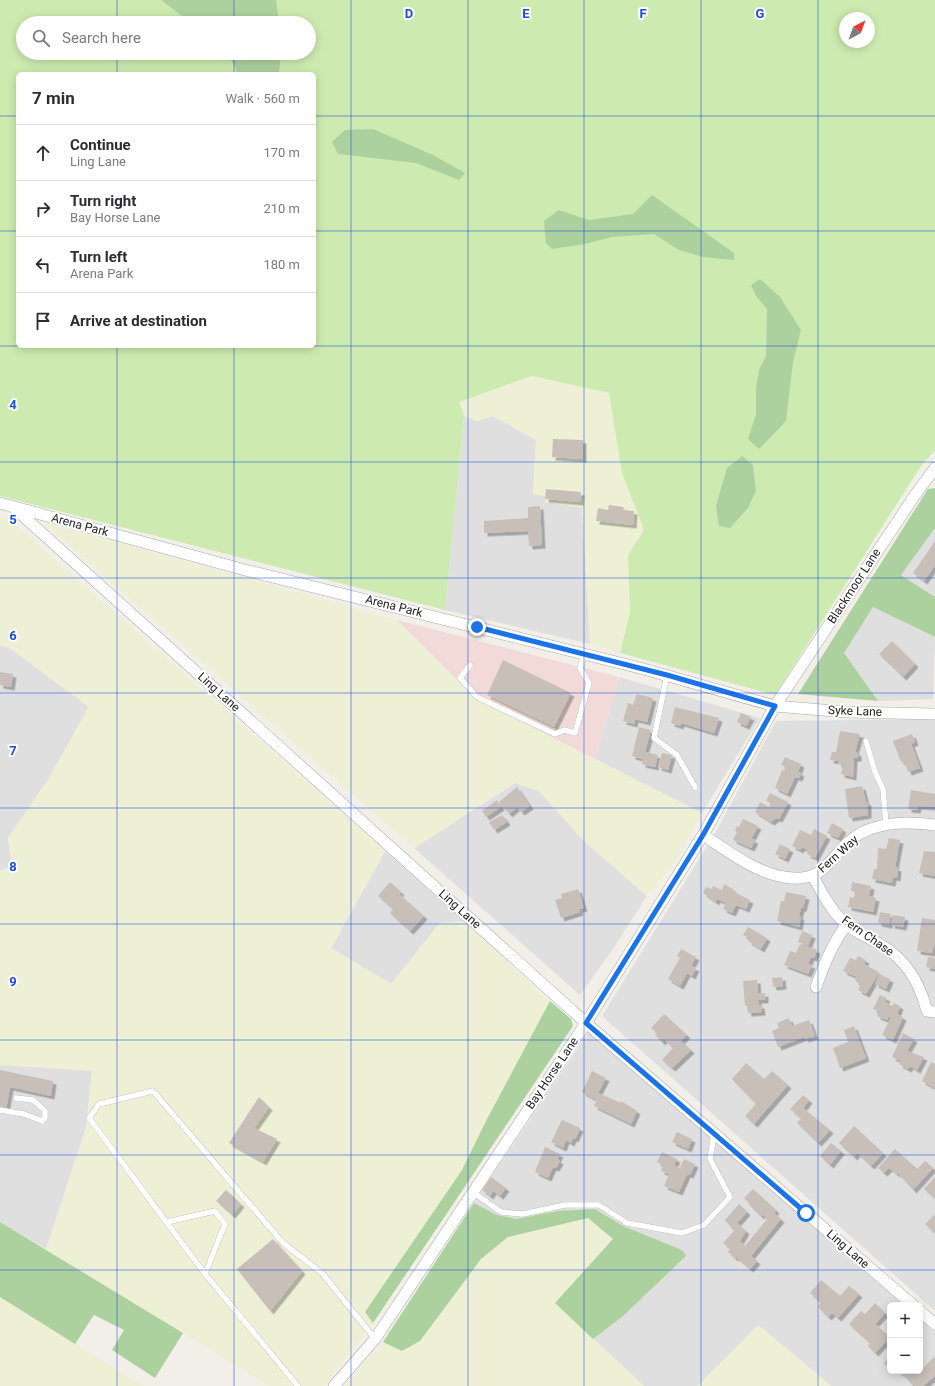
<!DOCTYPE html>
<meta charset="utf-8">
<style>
:root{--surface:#fff;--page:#f2f2f3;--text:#2b2b33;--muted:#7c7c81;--line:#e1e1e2}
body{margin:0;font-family:Roboto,sans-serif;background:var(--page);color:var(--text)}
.controls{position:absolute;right:12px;bottom:12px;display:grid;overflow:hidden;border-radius:6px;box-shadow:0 2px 10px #0003}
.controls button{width:36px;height:36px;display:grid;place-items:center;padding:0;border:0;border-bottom:1px solid var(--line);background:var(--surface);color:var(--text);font:20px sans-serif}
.compass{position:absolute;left:839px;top:12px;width:36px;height:36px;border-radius:50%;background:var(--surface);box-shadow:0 2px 10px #0003;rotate:41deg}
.stop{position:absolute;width:12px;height:12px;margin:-9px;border:3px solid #1a73e8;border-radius:50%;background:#fff}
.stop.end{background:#1a73e8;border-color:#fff;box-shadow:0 1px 4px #0008}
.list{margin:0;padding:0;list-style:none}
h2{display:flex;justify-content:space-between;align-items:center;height:52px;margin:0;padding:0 16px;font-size:17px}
h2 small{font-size:13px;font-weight:400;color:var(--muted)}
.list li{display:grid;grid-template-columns:26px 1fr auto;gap:12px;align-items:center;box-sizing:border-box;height:56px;padding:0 16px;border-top:1px solid var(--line)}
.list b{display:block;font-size:15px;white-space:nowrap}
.list p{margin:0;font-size:13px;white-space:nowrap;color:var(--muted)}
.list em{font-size:13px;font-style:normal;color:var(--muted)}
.icon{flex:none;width:22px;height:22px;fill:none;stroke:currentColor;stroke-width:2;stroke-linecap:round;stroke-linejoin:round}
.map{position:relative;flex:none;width:935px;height:1386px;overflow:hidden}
.search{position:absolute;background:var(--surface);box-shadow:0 2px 10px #0003;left:16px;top:16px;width:300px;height:44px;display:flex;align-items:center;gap:10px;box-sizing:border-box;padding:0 14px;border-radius:22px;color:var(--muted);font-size:15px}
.panel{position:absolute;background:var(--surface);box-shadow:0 2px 10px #0003;left:16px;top:72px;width:300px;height:276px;border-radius:6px}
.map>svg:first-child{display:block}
.residential{fill:#e0dfdf}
.commercial{fill:#f2dad9}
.farmland{fill:#eef0d5}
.grass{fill:#cdebb0;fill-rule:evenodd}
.forest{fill:#add19e}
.building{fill:#c7bfb8;filter:url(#shadow)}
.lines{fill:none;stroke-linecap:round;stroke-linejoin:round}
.service-casing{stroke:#a9a9a9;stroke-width:6}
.minor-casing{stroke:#a9a9a9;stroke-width:12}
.service{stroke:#fff;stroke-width:5.5}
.minor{stroke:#fff;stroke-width:11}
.route{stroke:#1a73e8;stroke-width:5}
.grid{fill:none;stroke:#1d4ed8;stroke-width:1;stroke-opacity:0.55}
.labels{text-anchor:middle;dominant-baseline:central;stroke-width:4;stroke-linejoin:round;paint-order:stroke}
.street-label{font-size:12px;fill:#222;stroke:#fff}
.grid-label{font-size:13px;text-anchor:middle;font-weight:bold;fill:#1d4ed8;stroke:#fff;stroke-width:4;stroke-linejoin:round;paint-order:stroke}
</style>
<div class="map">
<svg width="935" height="1386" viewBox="0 0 935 1386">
<defs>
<filter id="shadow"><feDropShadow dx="3.5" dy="3.5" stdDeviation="0" flood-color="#0004"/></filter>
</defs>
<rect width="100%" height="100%" fill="#f2efe9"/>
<path class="residential" d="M464 416 477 421 493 416 536 440 533 494 545 496V502L582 507 590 644 445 610Z
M935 528V597L901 575Z
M873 607 935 637 933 699 878 701 843 653Z
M0 645 8 647 89 706 49 778 8 838 12 866 0 871Z
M619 677 760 718 702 813 595 759Z
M935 719V1311L602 1016 714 835 776 721Z
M515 783 539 791 584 841 647 896 611 952 580 995 414 848Z
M385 851 464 921 440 923 391 984 331 948Z
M588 1033 904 1305H890V1371H920V1318L935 1331V1386H831L758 1325 698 1386H644L555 1303 613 1239 588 1218 508 1237 454 1236 482 1190Z
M0 1065 92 1070 86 1128 46 1249 0 1222Z"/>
<path class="commercial" d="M397 620 619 677 595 759 476 699Z"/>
<path class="farmland" d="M532 376 609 393 622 473 644 531 628 555 630 613 620 653 590 644 582 508 545 502V496L533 494 536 440 493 416 477 421 464 416 459 402Z
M0 516 9 519 385 851 331 948 391 984 440 923 464 921 561 1012 472 1178 373 1323 324 1386H269L46 1249 86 1128 92 1071 0 1065V871L12 866 8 838 49 778 89 707 8 647 0 645Z
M41 521 397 620 476 699 702 813 675 862 647 896 584 841 539 791 515 783 414 848Z
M588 1218 613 1239 555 1303 644 1386H345L383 1342 454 1236 508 1237Z
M0 1297 75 1344 144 1386H0Z
M758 1325 831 1386H698Z"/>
<path class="grass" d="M0 0H935V450L921 466 775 695 620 653 630 613 628 555 644 530 622 473 609 393 532 376 459 402 464 416 445 610 0 496ZM845 18H869V42H845ZM23 23H309V53H23ZM18 74H314V346H18Z"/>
<path class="forest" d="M161 0H276L279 23H191Z
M226 53H281L279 74H237L235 66Z
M373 129 433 155 465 173 459 180 416 163 338 154 332 142 345 130Z
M652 195 734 253V260L703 257 679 250 654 234 612 237 585 244 552 249 546 243 544 221 559 210 589 220 633 214Z
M760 279 780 297 801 330 793 362 786 421 759 449 748 439 756 414V388L759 370 766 356 767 309 756 296 751 285Z
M742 456 753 465 756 491 748 508 730 528 719 526 716 506 727 468Z
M935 488V528L901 575 935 597V637L873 607 844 653 878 701 798 694 928 489Z
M550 1001 571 1019 573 1026 373 1323 365 1312 462 1170 487 1119Z
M474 1203 497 1215 516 1219 558 1211 595 1209 623 1226 682 1250 686 1256 623 1316 593 1339 555 1303 613 1239 588 1218 508 1237 481 1259 420 1341 402 1351 383 1342Z
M0 1222 183 1333 155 1378 112 1350 124 1330 94 1315 75 1344 0 1297Z"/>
<path class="building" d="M553 439 583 440V459L552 457Z
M546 489 581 492 580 502 545 499Z
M609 505 624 507 623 510 634 511 633 525 596 521 598 508 608 510Z
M540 506 542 545 529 546 528 531 484 533V521L528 518V507Z
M935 541V565L924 581 913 573Z
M892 641 915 664 903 677 879 654Z
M503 660 571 693 554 727 487 695Z
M0 672 13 674 11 687 0 685Z
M637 694 653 698 647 722 635 719 634 724 623 721 628 703 633 705Z
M675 707 719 718 714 733 681 723 680 726 671 723Z
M741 713 751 717 746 726 737 722Z
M639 727 651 730 645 752 658 755 655 767 642 764 643 759 632 756Z
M840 731 860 734 855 752 858 753V758H854L853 777 841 774 843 765 838 764V761L830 760 832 752H836Z
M912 734 915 742 911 744 920 768 908 772 904 761 901 762 893 741Z
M662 753 672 755 668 770 658 767Z
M785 757 801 764 798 772 801 773 799 778 795 777 787 794 775 788 782 770 784 771 786 767 781 765Z
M862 786 866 802H868V815L849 818 845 789Z
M517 787 530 806 521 812 517 807 509 814 499 802Z
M911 790 935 794V807L918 806 917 810 908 809Z
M770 793 788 802 779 819 776 818 771 822 755 812 760 802 769 807 771 803 766 801Z
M497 800 501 807 486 817 482 811Z
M502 815 507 822 494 830 489 822Z
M743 819 758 826 751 839 755 840 751 848 733 840 737 832 735 830 737 826 739 827Z
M832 823 843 829 838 838 827 833Z
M814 829 827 836 815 858 807 854 809 851 802 847 800 850 792 846 800 830 811 835Z
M889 838 900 840 895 867 898 868 897 878 893 877 892 883 872 879 874 869H877L878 848 886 849Z
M780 844 790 849 785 859 775 854Z
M924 851 935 852V876L919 873Z
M390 882 401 892 399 894 424 916 410 931 390 913 393 909 378 896Z
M852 882 871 886 869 896 876 898 873 912 848 907 850 897 854 898 855 892 851 891Z
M724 884 733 889 732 891 750 900 746 909 736 905 732 913 723 909 726 903 717 899 716 902 703 893 706 887 712 889 713 886 722 890Z
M578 889 584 908 579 909 580 912 561 918 555 900 562 898 561 894Z
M786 892 806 896 803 908H801L799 916H801L799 927 777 921 781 901H784Z
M880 912 891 914 889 925 878 923Z
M893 915 905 917 903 927 891 925Z
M922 918 935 920V942L932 953 917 951Z
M748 927 767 938 761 949 748 941 750 938 743 935Z
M802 931 812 935 808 946 798 942Z
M800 944 817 950 814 958 811 957 808 964 812 965 808 974 784 965 790 951 796 953Z
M681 949 696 957 691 966 696 968 692 976 687 973 680 986 668 979 680 958 677 956Z
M858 956 866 960 864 964 879 972 866 994 858 990 861 984 855 981 857 977 843 971 850 958 856 960Z
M928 957 935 958V969L926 967Z
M879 974 890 979 886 989 875 984Z
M782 977 783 986 773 987 772 978Z
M757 980 758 994 765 993V1000H758L759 1005H761L762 1012 748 1013 747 1006H745L743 981Z
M880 995 887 998 885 1002 892 1006 894 1003 900 1006 897 1014 903 1017 893 1040 882 1035 891 1017 889 1016 887 1020 877 1016 879 1011 873 1009Z
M664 1014 687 1035 681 1041 691 1050 672 1068 662 1060 673 1048 664 1039 662 1042 655 1035 657 1033 651 1028Z
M789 1018 792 1026 809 1020 815 1036 805 1039 804 1037 778 1047 772 1031 779 1028 777 1023Z
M854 1026 866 1058 840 1068 833 1048 848 1042 844 1030Z
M903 1033 914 1039 907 1051 924 1057 917 1070 910 1066 908 1069 899 1064 901 1061 892 1057Z
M931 1062 935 1064V1088L922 1081Z
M746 1063 764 1079 772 1071 788 1085 754 1124 745 1116 756 1104 732 1079Z
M0 1070 53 1081 51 1096 10 1087 6 1110 0 1108Z
M592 1071 606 1078 598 1093 621 1103V1101L637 1111 631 1124 594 1106 597 1100 582 1092Z
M803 1095 809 1100 803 1108 830 1130 818 1143 797 1123 801 1118 790 1109Z
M259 1097 269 1107 254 1128 277 1139 263 1162 229 1143Z
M562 1120 580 1128 575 1139 573 1138 571 1143 566 1140 563 1148 551 1142Z
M854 1126 883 1153 871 1166 857 1153 854 1157 839 1143Z
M677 1132 692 1139 688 1149 672 1142Z
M831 1143 841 1151 830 1165 820 1156Z
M545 1147 560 1154 557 1159 560 1161 556 1168 553 1167 548 1178 535 1172Z
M895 1149 917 1169 925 1161 933 1168 913 1190 898 1173 897 1174 889 1168 884 1173 878 1168Z
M662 1152 677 1159 674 1165 680 1168 684 1159 695 1164 690 1175 687 1174 679 1192 664 1186 669 1174 661 1171 663 1165 657 1162Z
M491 1177 506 1188 500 1196 493 1191 490 1196 482 1190Z
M935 1177V1199L924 1189Z
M753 1189 776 1210 774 1213 781 1219 751 1256 757 1261 750 1269 736 1257 735 1258 728 1252 730 1249 723 1243 734 1231 725 1220 739 1204 747 1212 737 1223 746 1231 740 1241 745 1246 767 1219 762 1214 761 1216 749 1205 750 1204 744 1198Z
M226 1190 241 1204 232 1215 216 1201Z
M935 1214V1230L934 1232 925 1224Z
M273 1239 302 1271 270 1311 237 1269Z
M821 1280 840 1296 849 1286 859 1294 838 1318 832 1313 828 1317 818 1307 821 1303 810 1293Z
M875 1303 885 1313 875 1324 890 1337 875 1353 868 1346 870 1343 849 1324 861 1311 865 1314Z
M890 1354V1367L884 1364Z
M935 1356V1376L923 1386H913L903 1374 897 1371H920Z"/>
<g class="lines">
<g class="service-casing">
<path id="service" d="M470 665 460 678 477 697 555 734 564 730 575 733 589 683 580 668 585 654
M667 675 654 738 677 755 695 787
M866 741 875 772 883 789 886 824
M0 1110 24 1114 42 1121 45 1118V1111L33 1100 16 1098
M473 1192 501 1212 523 1214 565 1205H599L627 1223 682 1233 704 1225 730 1197 710 1159 714 1134
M167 1222 215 1211 225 1224 205 1274
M298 1386 205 1274 89 1118 99 1104 153 1091 283 1243 322 1273 375 1339"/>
</g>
<g class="minor-casing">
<path id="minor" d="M0 503 245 570 640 668 775 706 846 712 935 714
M13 507 586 1023 913 1305
M703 835C728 851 754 872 784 877 830 885 830 850 861 833 885 821 909 822 935 825
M813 876C822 893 831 911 846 924 855 932 867 937 878 943 906 959 919 981 927 1011L935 1012
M816 987C824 965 832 944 847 924
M920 1311 935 1324
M334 1386 375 1339 586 1023 703 835 775 706 913 498 935 468"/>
</g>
<use href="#service" class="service"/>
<use href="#minor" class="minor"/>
</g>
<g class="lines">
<path class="route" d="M477 627 667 675 775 706 703 835 586 1023 806 1213"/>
</g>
<path class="grid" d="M117 0V23M234 0V23M351 0V1386M468 0V1386M584 0V1386M701 0V1386M818 0V1386M117 53V74M234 53V74M0 116H18M314 116H935M0 231H18M314 231H935M0 346H935M117 346V1386M234 346V1386M0 462H935M0 578H935M0 693H935M0 808H935M0 924H935M0 1040H935M0 1155H935M0 1270H935"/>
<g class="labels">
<g class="street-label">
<text transform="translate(80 525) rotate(15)">Arena Park</text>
<text transform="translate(854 586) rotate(-57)">Blackmoor Lane</text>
<text transform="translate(394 606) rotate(14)">Arena Park</text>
<text transform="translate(219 692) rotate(42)">Ling Lane</text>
<text transform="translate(855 711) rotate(2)">Syke Lane</text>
<text transform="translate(838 854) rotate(-42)">Fern Way</text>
<text transform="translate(460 909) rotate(42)">Ling Lane</text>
<text transform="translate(868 936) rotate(35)">Fern Chase</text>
<text transform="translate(552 1073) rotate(-56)">Bay Horse Lane</text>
<text transform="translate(848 1249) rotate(41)">Ling Lane</text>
</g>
</g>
<g class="grid-label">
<text x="409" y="18">D</text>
<text x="526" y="18">E</text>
<text x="643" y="18">F</text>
<text x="760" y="18">G</text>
<text x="13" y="409">4</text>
<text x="13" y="524">5</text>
<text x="13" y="640">6</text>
<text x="13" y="755">7</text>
<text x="13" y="871">8</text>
<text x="13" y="986">9</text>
</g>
</svg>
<div class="controls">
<button>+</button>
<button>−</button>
</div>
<svg class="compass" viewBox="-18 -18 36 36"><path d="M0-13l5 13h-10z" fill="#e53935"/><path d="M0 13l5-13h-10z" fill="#7c7c81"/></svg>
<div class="stop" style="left:806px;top:1213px"></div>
<div class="stop end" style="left:477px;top:627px"></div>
<div class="search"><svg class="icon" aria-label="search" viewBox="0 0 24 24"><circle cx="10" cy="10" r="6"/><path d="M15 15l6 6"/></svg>Search here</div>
<section class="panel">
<h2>7 min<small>Walk · 560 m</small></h2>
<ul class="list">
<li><svg class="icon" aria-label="ahead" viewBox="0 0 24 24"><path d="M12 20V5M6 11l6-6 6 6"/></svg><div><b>Continue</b><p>Ling Lane</p></div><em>170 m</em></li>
<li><svg class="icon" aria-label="right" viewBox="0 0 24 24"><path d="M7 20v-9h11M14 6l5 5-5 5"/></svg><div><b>Turn right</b><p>Bay Horse Lane</p></div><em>210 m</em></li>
<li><svg class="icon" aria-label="left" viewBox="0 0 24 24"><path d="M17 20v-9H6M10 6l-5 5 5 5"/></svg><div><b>Turn left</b><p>Arena Park</p></div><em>180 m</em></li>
<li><svg class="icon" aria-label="arrive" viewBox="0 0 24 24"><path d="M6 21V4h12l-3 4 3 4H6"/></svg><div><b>Arrive at destination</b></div></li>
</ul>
</section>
</div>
